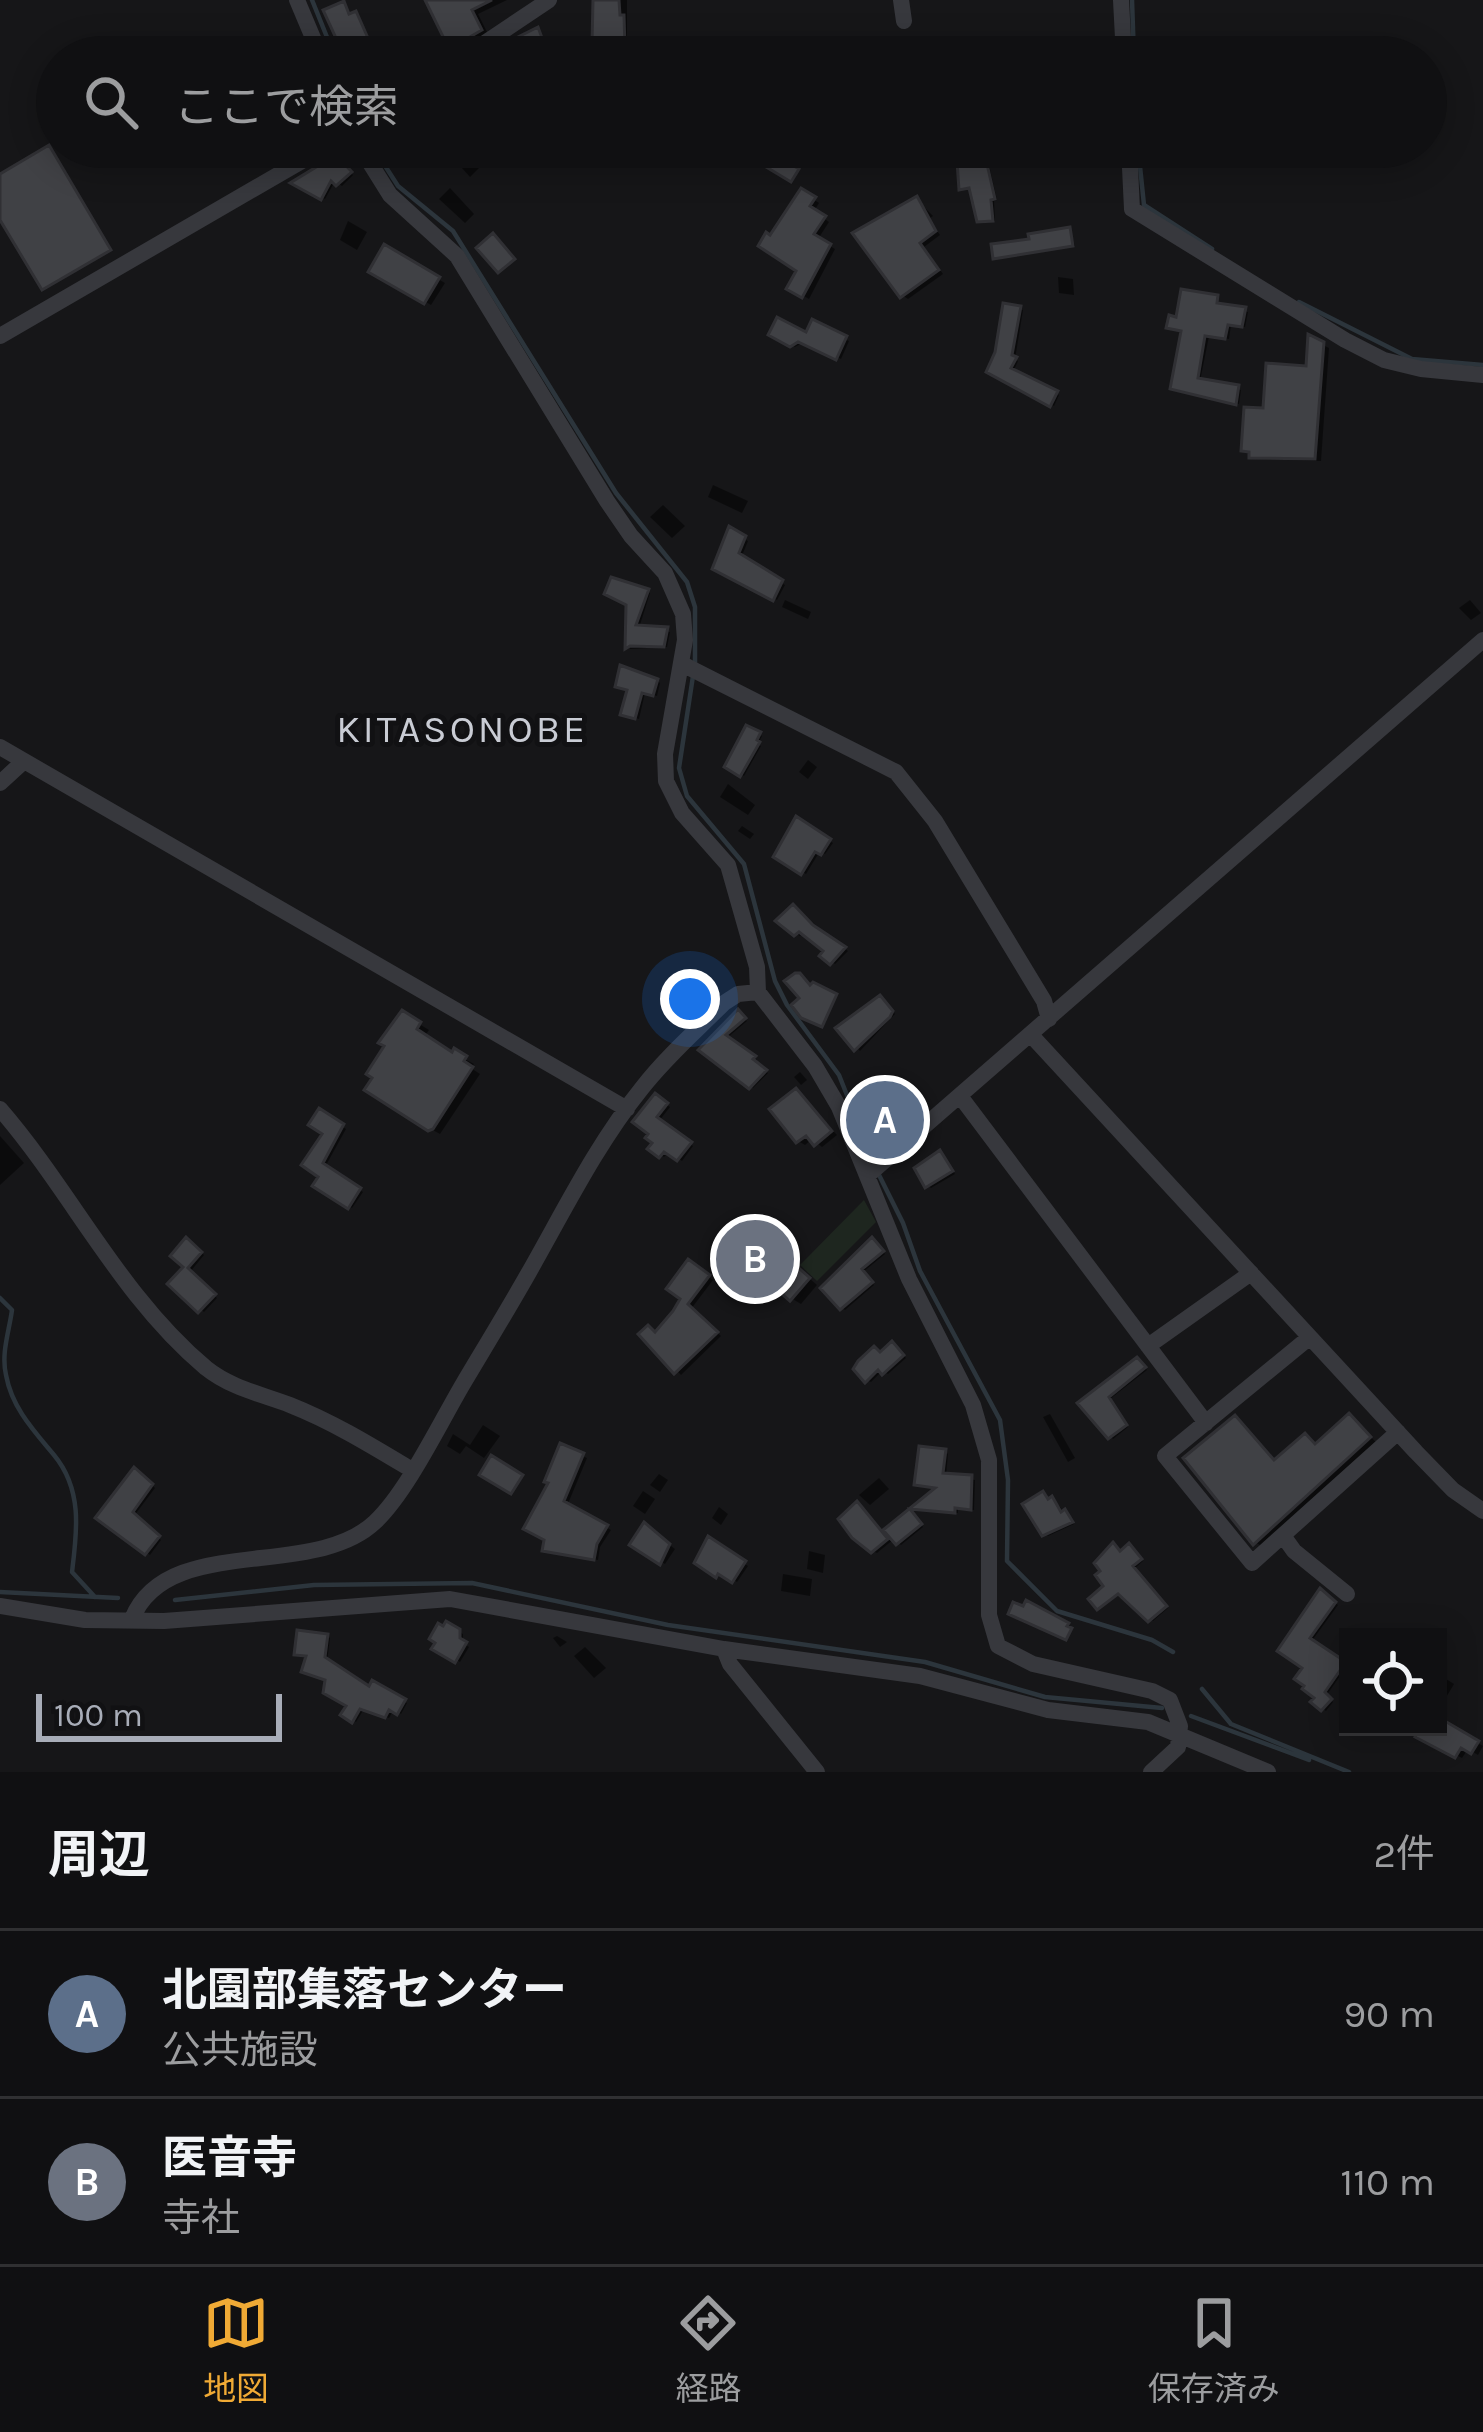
<!DOCTYPE html>
<html lang="ja">
<meta charset="utf-8">
<style>
:root{--surface:#101012;--page:#1e1e20;--text:#f1f3f6;--muted:#9c9d9f;--line:#303032;--accent:#f0aa35}
body{margin:0;font-family:Karla,"Noto Sans JP",sans-serif;background:var(--page);color:var(--text)}
.controls{position:absolute;right:36px;bottom:36px;display:grid;overflow:hidden;border-radius:0px;box-shadow:0 6px 30px #0003}
.controls button{width:108px;height:108px;display:grid;place-items:center;padding:0;border:0;border-bottom:3px solid var(--line);background:var(--surface);color:var(--text);font:60px sans-serif}
.scale{position:absolute;left:36px;bottom:30px;width:246px;box-sizing:border-box;padding-left:12px;border:6px solid #a8adb8;border-top:0;font-size:33px;line-height:42px;white-space:nowrap;color:#a8adb8;-webkit-text-stroke:9px #111113;paint-order:stroke}
.you{position:absolute;left:690px;top:999px;width:42px;height:42px;margin:-30px;border:9px solid #fff;border-radius:50%;background:#1a73e8;box-shadow:0 0 0 18px #1a73e833}
.badge{display:grid;place-items:center;width:78px;height:78px;border-radius:50%;background:var(--accent);color:#fff;font-size:39px;font-weight:700}
.pin{position:absolute;translate:-50% -50%;border:6px solid #fff;box-shadow:0 3px 12px #0006}
.list{margin:0;padding:0;list-style:none}
h2{display:flex;justify-content:space-between;align-items:center;height:156px;margin:0;padding:0 48px;font-size:51px}
h2 small{font-size:39px;font-weight:400;color:var(--muted)}
.list li{display:grid;grid-template-columns:78px 1fr auto;gap:36px;align-items:center;box-sizing:border-box;height:168px;padding:0 48px;border-top:3px solid var(--line)}
.list b{display:block;font-size:45px;white-space:nowrap}
.list p{margin:0;font-size:39px;white-space:nowrap;color:var(--muted)}
.list em{font-size:39px;font-style:normal;color:var(--muted)}
.icon{flex:none;width:66px;height:66px;fill:none;stroke:currentColor;stroke-width:2;stroke-linecap:round;stroke-linejoin:round}
.map{position:relative;flex:none;width:1483px;height:1772px;overflow:hidden}
.search{position:absolute;background:var(--surface);box-shadow:0 6px 30px #0003;left:36px;right:36px;top:36px;height:132px;display:flex;align-items:center;gap:30px;box-sizing:border-box;padding:0 42px;border-radius:66px;color:var(--muted);font-size:45px}
.sheet{height:492px;background:var(--surface)}
nav{display:flex;justify-content:space-around;align-items:center;box-sizing:border-box;height:168px;border-top:3px solid var(--line);background:var(--surface);font-size:33px;color:var(--muted)}
nav a{display:grid;justify-items:center;gap:6px}
nav .on{color:var(--accent)}
.map>svg:first-child{display:block}
.green{fill:#1e261f}
.shadow{fill:#0007}
.lines{fill:none;stroke-linecap:round;stroke-linejoin:round}
.stream{stroke:#2c353c;stroke-width:4.5}
.building{fill:#404145;stroke:#303034;stroke-width:3}
.minor{stroke:#37383d;stroke-width:16}
.labels{text-anchor:middle;dominant-baseline:central;stroke-width:10;stroke-linejoin:round;paint-order:stroke}
.quarter-label{font-size:39px;letter-spacing:3px;fill:#c9ccd4;stroke:#111113}
</style>
<div class="map">
<svg width="1483" height="1772" viewBox="0 0 1483 1772">
<rect width="100%" height="100%" fill="#161618"/>
<path class="green" d="M864 1200 876 1222 817 1281 800 1265Z"/>
<path class="shadow" d="M429 0H507L478 14 488 34 459 51 451 47Z
M596 0H627V50L637 49 640 57H621L620 47 599 42Z
M344 5 351 16H359L377 55 367 57 363 49 348 51Z
M992 41 1000 57H961L959 45Z
M958 147H1055L1013 153 1014 157 989 165 997 200 994 201 995 221 983 222 972 189 962 188Z
M471 159 479 168 470 177 461 167Z
M340 161 353 175 342 186 335 181 325 199 296 183Z
M450 188 474 214 465 223 439 199Z
M802 192 819 203 814 211 829 222 818 239 835 249 809 299 790 288 800 270 772 239Z
M917 200 933 216 929 219 940 235 924 247 943 274 908 299 902 295Z
M348 221 367 232 357 250 340 240Z
M1070 230 1075 246 996 258Z
M385 248 445 283 431 305 373 271Z
M1058 277 1073 279 1074 295 1059 293Z
M1217 298 1220 306 1248 312 1245 327 1231 325 1229 339 1209 336 1200 381 1241 390 1239 404 1176 389 1184 331 1179 320Z
M1020 309 1023 310 1015 359 1018 361 1013 372 1059 395 1054 406 989 371Z
M814 323 849 341 841 359 804 342 795 347 772 334 807 336Z
M1311 339 1329 348 1321 461 1258 459 1244 450 1265 412 1309 370Z
M713 485 748 501 742 513 708 497Z
M663 505 685 526 672 538 650 517Z
M731 531 748 541 741 558 785 585 777 600 715 568Z
M647 591 650 593 639 628 670 632 667 647 630 649 629 604Z
M785 600 811 612 808 619 782 607Z
M1470 600 1481 613 1471 620 1459 608Z
M657 680 660 683 657 696 645 693 639 719 627 715 631 689Z
M748 729 762 736 758 744 761 746 744 776 728 766Z
M808 760 817 767 808 779 799 772Z
M728 784 755 805 748 815 720 797Z
M798 820 833 843 825 854 820 851 806 874 777 856Z
M742 826 754 834 750 839 738 831Z
M797 910 848 951 835 964 823 956 827 950 804 932 800 936 780 921Z
M884 1000 895 1014 860 1051 840 1028Z
M403 1014 429 1030 424 1037 474 1064 471 1068 480 1074 440 1134 429 1128 388 1045Z
M741 1015 747 1021 727 1038 757 1060 754 1063 768 1073 753 1088 703 1049Z
M800 1072 807 1080 801 1085 794 1077Z
M796 1091 837 1135 822 1147 812 1139 805 1145 798 1141Z
M874 1091 903 1123 896 1129 883 1110 876 1114 862 1101Z
M655 1097 670 1107 659 1121 693 1146 682 1161 669 1151 664 1157 661 1155 656 1142Z
M320 1112 346 1129 325 1167 363 1192 352 1208 316 1185 322 1177 305 1165 326 1133Z
M0 1136 24 1163 0 1185Z
M940 1153 955 1174 931 1188 927 1185Z
M875 1242 885 1254 863 1272 874 1285 845 1310 842 1308Z
M190 1243 204 1255 190 1272 217 1298 204 1312 172 1284 188 1266Z
M689 1263 713 1280 691 1309 721 1336 681 1375 642 1334H656L684 1298Z
M792 1263 817 1285 801 1304 791 1298 775 1267Z
M896 1347 906 1358 888 1374 882 1371 871 1382 867 1380 881 1355Z
M1141 1362 1147 1370 1110 1399 1128 1427 1113 1439 1082 1404Z
M1050 1414 1075 1458 1068 1462 1043 1417Z
M1350 1417 1377 1443 1263 1547 1255 1542 1235 1419 1277 1462 1306 1437 1317 1446Z
M483 1425 500 1436 484 1458 466 1446 460 1454 447 1446 453 1434 470 1445Z
M561 1447 587 1458 567 1506 611 1530 600 1547 598 1560 550 1552 551 1483Z
M945 1452 948 1454 946 1476 975 1480 974 1510 958 1509V1513L913 1510 940 1488Z
M138 1472 155 1488 134 1516 161 1540 150 1555 100 1517Z
M659 1474 668 1480 660 1492 650 1485Z
M879 1478 889 1489 870 1505 859 1495Z
M643 1491 655 1499 645 1514 633 1506Z
M1043 1495 1056 1502 1074 1524 1048 1536 1045 1534Z
M719 1507 728 1514 721 1525 712 1518Z
M911 1511 923 1527 901 1545 894 1539 877 1553 873 1551 883 1533Z
M645 1526 675 1549 665 1564 633 1544Z
M709 1540 748 1566 737 1582 723 1573 721 1577 698 1562Z
M1133 1549 1143 1561 1134 1569 1168 1608 1153 1621 1122 1593 1099 1608 1121 1554Z
M809 1551 825 1555 823 1573 807 1569Z
M783 1574 812 1579 810 1596 781 1591Z
M1321 1592 1338 1605 1311 1642 1347 1666 1326 1696 1333 1702 1326 1711 1315 1702 1318 1698 1306 1668 1282 1650Z
M447 1625 463 1634V1643L469 1647 460 1662 435 1648Z
M327 1636 330 1638 327 1662 370 1690 373 1684 407 1703 401 1714 394 1709 389 1718 364 1709 356 1722 345 1715 350 1705 328 1679 308 1673Z
M557 1636 567 1642 560 1647 553 1638Z
M585 1647 606 1668 594 1678 574 1656Z
M1438 1674 1454 1684 1438 1711Z
M1438 1720 1483 1746 1478 1755 1468 1749 1462 1758 1419 1736 1423 1727H1438Z"/>
<g class="lines">
<path class="stream" d="M312 0 335 57
M1132 0 1134 57
M373 147 398 186 453 231 616 493 687 582 695 607V665
M1138 147 1144 205 1212 249
M1299 302 1412 359 1483 365
M693 676 679 768 687 796 744 864 775 981 787 1005 839 1075 874 1163
M878 1173 903 1223 920 1271 1000 1420 1008 1480 1007 1561 1057 1611 1152 1640 1173 1652
M0 1298 12 1310C9 1332 1 1353 6 1375 12 1408 34 1431 54 1455 83 1490 77 1532 72 1572L95 1597
M0 1592 118 1598
M175 1600 314 1585 472 1583 668 1625 925 1662 1045 1697 1162 1708
M1202 1689 1231 1724 1349 1772
M1191 1716 1309 1760"/>
</g>
<path class="building" d="M425 0H492L472 10 482 30 449 49Z
M593 0H619L620 15H624L625 48 592 42Z
M344 1 349 14 356 11 375 54 363 57 359 48 346 53 340 47 323 10Z
M538 27 549 57H519L512 40Z
M49 145 111 250 42 290 0 220V174Z
M733 147H762L799 169 791 182Z
M956 147H1031L987 164 995 199 991 200 993 221 977 222 969 188 959 190Z
M336 155 352 172 336 186 331 181 321 200 290 183Z
M801 188 816 197 810 206 826 216 814 234 831 244 802 298 786 289 796 271 758 246 766 232 770 235Z
M917 196 936 231 920 243 939 270 900 298 852 233Z
M1070 227 1073 246 993 259 991 244 1029 239 1028 234Z
M493 233 515 259 498 273 476 248Z
M384 244 440 277 424 304 368 272Z
M1181 289 1218 295 1217 303 1246 307 1242 327 1228 325 1225 339 1205 336 1198 378 1239 385 1236 405 1170 389 1181 331 1166 328 1169 315 1176 317Z
M1003 303 1021 306 1012 355 1017 357 1011 368 1058 391 1050 407 986 372 995 352Z
M777 317 806 332 812 319 847 336 836 360 798 342 790 347 768 335Z
M1308 334 1324 342 1315 459 1249 458V452L1241 451 1244 407 1263 408 1266 363 1306 366Z
M729 526 746 536 739 553 783 580 773 601 712 569Z
M611 577 649 589 636 625 668 627 664 647 630 646 625 649 626 605 604 594Z
M620 665 658 679 653 696 642 693 635 719 620 715 627 690 615 687Z
M746 725 761 732 757 740 760 742 740 777 724 767Z
M796 816 831 839 821 855 815 852 801 875 773 857Z
M793 904 813 925 846 947 830 965 819 956 823 951 799 932 794 936 775 921Z
M795 973H800L810 985 813 982 837 994 822 1027 801 1018 791 1005 799 998 784 981Z
M880 995 893 1011 890 1017 854 1051 835 1028Z
M738 1009 746 1018 726 1035 756 1056 753 1059 767 1070 749 1089 698 1050Z
M402 1010 421 1022 417 1029 452 1052 454 1048 467 1056 464 1061 473 1067 433 1129 428 1131 364 1090 372 1078 366 1074 384 1046 378 1043Z
M796 1088 832 1131 814 1146 806 1136 796 1143 769 1109Z
M655 1093 668 1103 657 1117 692 1142 677 1161 664 1152 659 1158 647 1149 652 1143 645 1138 648 1134 632 1122Z
M319 1108 344 1124 323 1163 361 1188 348 1209 312 1186 318 1177 301 1165 322 1134 308 1125Z
M940 1150 953 1171 925 1188 914 1168Z
M186 1237 202 1252 188 1268 216 1294 198 1313 167 1284 183 1267 170 1256Z
M872 1237 884 1251 862 1269 873 1282 840 1310 820 1288Z
M758 1251 773 1265 783 1254 810 1278 790 1301 747 1263Z
M688 1259 710 1275 688 1304 718 1332 674 1374 638 1334 648 1325 655 1332 673 1311 680 1299 666 1289Z
M892 1341 904 1355 882 1375 878 1370 865 1383 853 1369 858 1361 874 1346 880 1352Z
M1137 1357 1146 1367 1109 1397 1127 1425 1108 1439 1077 1403Z
M1349 1413 1371 1437 1253 1545 1183 1458 1235 1415 1274 1460 1305 1433 1315 1444Z
M560 1443 584 1453 564 1501 608 1525 597 1544 594 1560 542 1551 544 1540 523 1529 548 1483 544 1482Z
M919 1446 946 1449 943 1473 972 1475 971 1510 955 1508V1513L910 1509 922 1524 896 1545 883 1530 935 1488 914 1485Z
M491 1455 523 1475 511 1494 479 1475Z
M134 1467 153 1484 133 1512 160 1536 145 1555 95 1518Z
M1043 1491 1048 1499 1052 1496 1061 1512 1065 1509 1073 1522 1042 1536 1022 1504Z
M857 1501 888 1539 871 1553 852 1538 838 1519Z
M644 1522 670 1544 660 1565 629 1545Z
M708 1536 746 1561 732 1583 718 1574 716 1578 694 1563Z
M1113 1542 1120 1551 1129 1543 1142 1559 1133 1566 1167 1606 1148 1622 1118 1594 1097 1610 1088 1599 1103 1586 1095 1575 1100 1571 1094 1563Z
M1320 1588 1336 1602 1310 1638 1346 1662 1325 1692 1332 1699 1321 1711 1310 1702 1314 1698 1302 1689 1304 1686 1294 1679 1302 1668 1277 1651Z
M1026 1600 1069 1623 1067 1626 1072 1628 1066 1640 1008 1614 1013 1602 1023 1606Z
M446 1621 460 1629V1638L467 1642 455 1663 431 1649 435 1643 429 1639 438 1623 443 1626Z
M297 1630 328 1634 325 1657 369 1686 372 1680 406 1699 397 1715 389 1710 385 1718 360 1709 352 1723 340 1715 346 1706 323 1693 325 1680 301 1672 306 1656 294 1655Z
M1438 1717 1479 1741 1471 1754 1461 1748 1455 1758 1415 1737 1421 1727H1438Z"/>
<g class="lines">
<path class="minor" d="M297 0 321 57
M901 0 904 21
M1121 0 1124 57
M464 57 549 0
M360 147 390 195 457 256 607 501 631 536 665 573 683 614 685 640 665 754 666 781 682 813 728 865 757 967 758 992 815 1066 839 1107 909 1279 973 1405 989 1460V1615L998 1646 1033 1664 1152 1691 1170 1700 1180 1726 1178 1747 1151 1772
M1129 147 1132 209 1345 340 1384 360 1421 369 1483 375
M0 336 326 147
M682 664 896 772 935 821 1044 1001 1049 1019
M0 747 627 1109
M0 783 24 761
M1031 1035 1416 1452 1453 1490 1483 1511
M960 1096 1206 1423
M0 1109C72 1192 120 1296 206 1368 231 1388 261 1394 290 1405 333 1422 372 1446 412 1470
M867 1176 1483 640
M1310 1337 1165 1456 1252 1563 1398 1432
M1148 1346 1251 1273
M1284 1537 1294 1551 1347 1594
M0 1606 85 1620 164 1621 450 1599 724 1649 920 1676 1048 1710 1148 1722 1268 1772
M132 1619C167 1532 313 1581 375 1522 407 1492 440 1423 463 1384 485 1347 507 1311 528 1274 564 1211 596 1145 642 1088 666 1057 696 1031 724 1003L738 994 758 992
M724 1649 730 1664 817 1772"/>
</g>
<g class="labels">
<g class="quarter-label">
<text x="462" y="729">KITASONOBE</text>
</g>
</g>
</svg>
<div class="controls">
<button><svg class="icon" aria-label="locate" viewBox="0 0 24 24"><circle cx="12" cy="12" r="6"/><path d="M12 2v4M12 18v4M2 12h4M18 12h4"/></svg></button>
</div>
<div class="scale">100 m</div>
<div class="you"></div>
<div class="pin badge" style="left:885px;top:1120px;background:#5c6f8a">A</div>
<div class="pin badge" style="left:755px;top:1259px;background:#6b7280">B</div>
<div class="search"><svg class="icon" aria-label="search" viewBox="0 0 24 24"><circle cx="10" cy="10" r="6"/><path d="M15 15l6 6"/></svg>ここで検索</div>
</div>
<section class="sheet">
<h2>周辺<small>2件</small></h2>
<ul class="list">
<li><span class="badge" style="background:#5c6f8a">A</span><div><b>北園部集落センター</b><p>公共施設</p></div><em>90 m</em></li>
<li><span class="badge" style="background:#6b7280">B</span><div><b>医音寺</b><p>寺社</p></div><em>110 m</em></li>
</ul>
</section>
<nav>
<a class="on"><svg class="icon" aria-label="map" viewBox="0 0 24 24"><path d="M3 6l6-2 6 2 6-2v14l-6 2-6-2-6 2zM9 4v14M15 6v14"/></svg>地図</a>
<a><svg class="icon" aria-label="directions" viewBox="0 0 24 24"><path d="M12 3l9 9-9 9-9-9zM9 14v-3h6M13 9l2 2-2 2"/></svg>経路</a>
<a><svg class="icon" aria-label="saved" viewBox="0 0 24 24"><path d="M7 4h10v16l-5-4-5 4z"/></svg>保存済み</a>
</nav>
